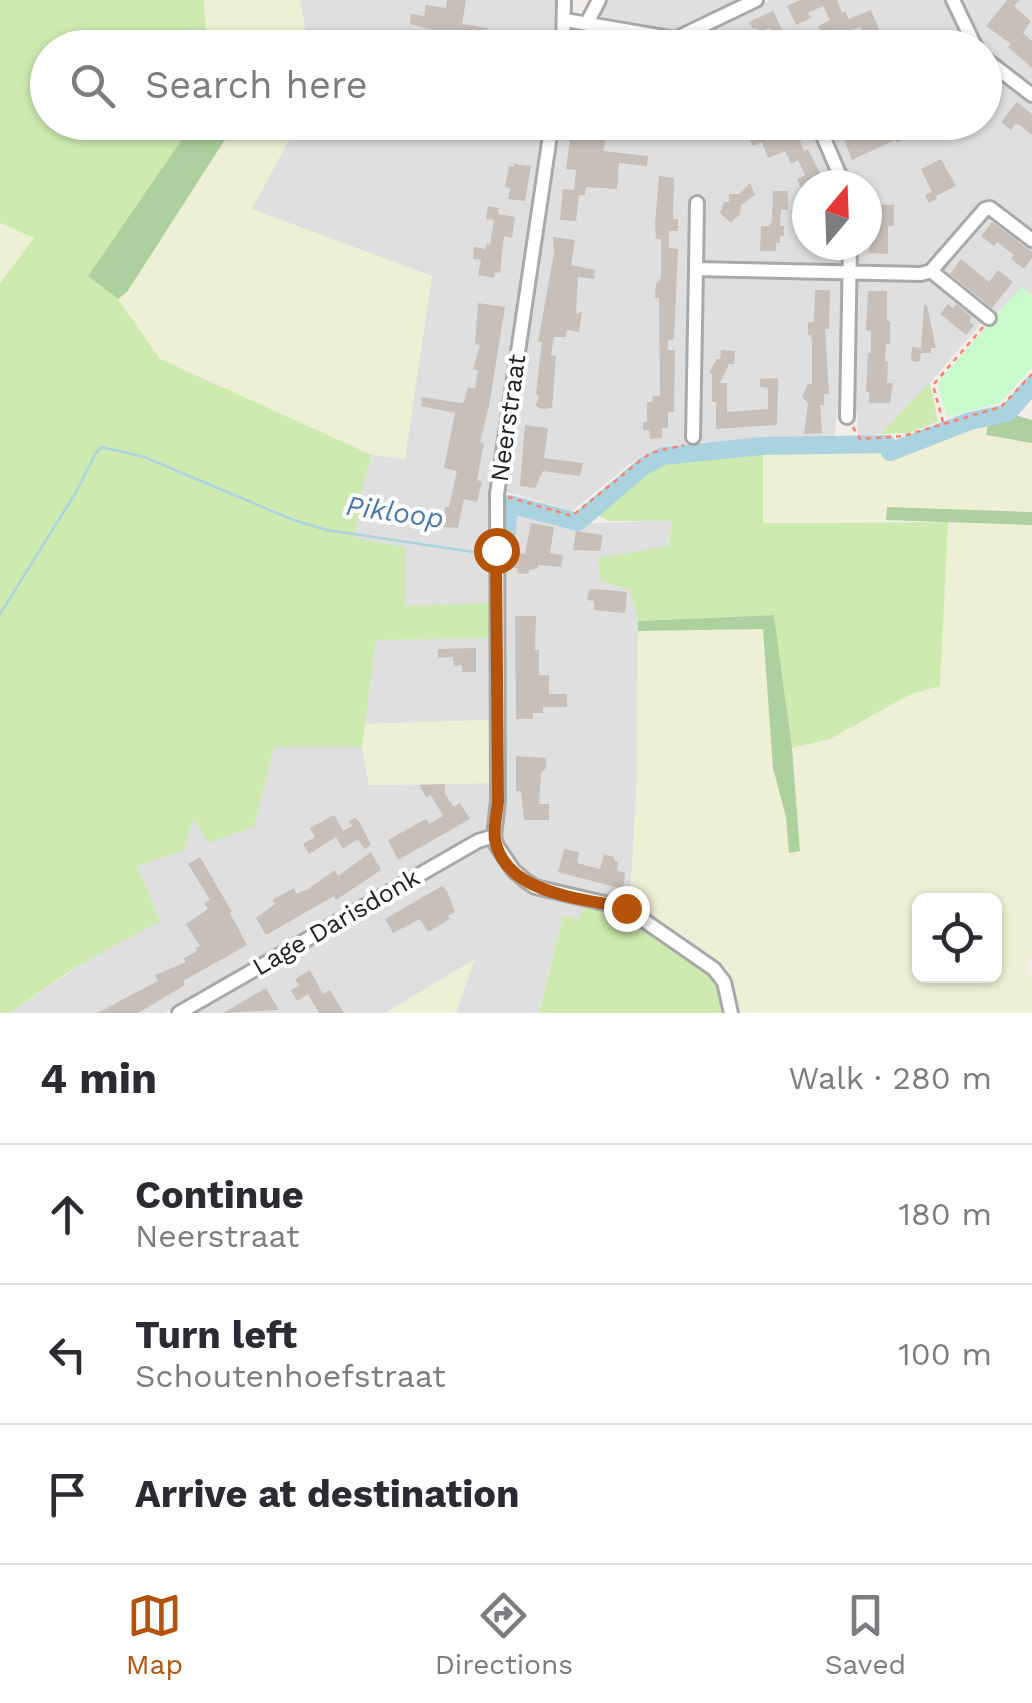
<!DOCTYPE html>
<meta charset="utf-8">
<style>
:root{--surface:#fff;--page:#f2f2f3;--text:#2b2b33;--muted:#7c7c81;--line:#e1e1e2;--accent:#b45309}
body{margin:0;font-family:"Work Sans",sans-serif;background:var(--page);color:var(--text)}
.controls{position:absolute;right:30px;bottom:30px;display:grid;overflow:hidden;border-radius:15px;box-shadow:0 2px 8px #0004}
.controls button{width:90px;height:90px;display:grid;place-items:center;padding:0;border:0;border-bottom:2px solid var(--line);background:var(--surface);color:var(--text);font:50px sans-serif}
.compass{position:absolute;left:792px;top:170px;width:90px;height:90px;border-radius:50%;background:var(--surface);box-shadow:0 2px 8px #0004;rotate:19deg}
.stop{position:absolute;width:30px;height:30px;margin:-22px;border:8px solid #b45309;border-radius:50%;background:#fff}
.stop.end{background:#b45309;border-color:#fff;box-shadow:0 2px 10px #0008}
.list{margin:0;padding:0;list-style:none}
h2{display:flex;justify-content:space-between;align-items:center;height:130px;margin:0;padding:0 40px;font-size:42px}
h2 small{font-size:32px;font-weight:400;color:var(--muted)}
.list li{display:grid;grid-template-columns:65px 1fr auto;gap:30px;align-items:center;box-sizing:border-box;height:140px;padding:0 40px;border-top:2px solid var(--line)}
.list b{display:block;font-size:38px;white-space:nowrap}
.list p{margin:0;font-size:32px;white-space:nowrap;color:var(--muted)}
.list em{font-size:32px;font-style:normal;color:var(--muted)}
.icon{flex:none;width:55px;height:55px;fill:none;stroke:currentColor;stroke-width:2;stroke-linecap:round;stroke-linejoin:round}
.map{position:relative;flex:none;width:1032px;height:1013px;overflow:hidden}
.search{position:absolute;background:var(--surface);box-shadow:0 2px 8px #0004;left:30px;right:30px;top:30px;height:110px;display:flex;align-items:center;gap:25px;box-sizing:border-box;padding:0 35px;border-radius:55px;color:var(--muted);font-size:38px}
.sheet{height:550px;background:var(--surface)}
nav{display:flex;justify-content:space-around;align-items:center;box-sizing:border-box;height:140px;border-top:2px solid var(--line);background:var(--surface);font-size:28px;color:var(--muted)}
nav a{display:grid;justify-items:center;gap:5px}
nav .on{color:var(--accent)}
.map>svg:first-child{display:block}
.residential{fill:#e0dfdf}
.farmland{fill:#eef0d5;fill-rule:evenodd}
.grass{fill:#cdebb0}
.forest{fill:#add19e}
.park{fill:#c8facc}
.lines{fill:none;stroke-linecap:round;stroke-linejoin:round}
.stream{stroke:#aad3df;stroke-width:2.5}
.river{stroke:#aad3df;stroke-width:18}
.building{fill:#c7bfb8}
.minor-casing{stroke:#a9a9a9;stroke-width:18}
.path{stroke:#fa8072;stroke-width:2.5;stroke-dasharray:5 5;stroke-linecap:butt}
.minor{stroke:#fff;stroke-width:12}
.route{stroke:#b45309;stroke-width:12}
.labels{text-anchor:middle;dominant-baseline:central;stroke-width:8;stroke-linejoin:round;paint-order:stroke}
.street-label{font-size:25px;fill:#222;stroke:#fff}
.water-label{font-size:28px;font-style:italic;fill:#4a7aab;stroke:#fff}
</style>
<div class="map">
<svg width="1032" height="1013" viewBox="0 0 1032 1013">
<rect width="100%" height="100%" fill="#f2efe9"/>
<path class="residential" d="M300 0H558L556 47H338L341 41H307Z
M604 0H740L670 31 604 20 598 13Z
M771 0H946L967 47H758L705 37V31L709 28Z
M960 0H1032V84L982 45Z
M575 29H581L696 48H568L570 33Z
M985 62 1032 101V295L1021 288 994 318 983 321 917 398 880 434 862 436 858 434 857 413 853 405 855 245H867V185H850L826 130 843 122H984Z
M298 123H546L494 473 489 548V603L405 606 355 538 364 482 372 455 404 459 251 209Z
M557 123H812L839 185H807V245H843L842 403 837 411 834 441 701 442 660 447 635 460 572 511 504 491Z
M504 503 579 524 672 520 668 546 598 559 630 589 638 621 637 777 630 904 534 881 511 857 503 844 500 550Z
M491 638 492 720 364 724 375 640Z
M274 747H362L369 785 494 783 491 823 473 838 164 1013H9L76 968 136 866 193 818 253 827Z
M482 846 489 847 517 883 532 893 586 905 579 919 563 915 539 1013H456L474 960 385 1013H184Z"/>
<path class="farmland" d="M204 0H300L307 40H342L338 47H207Z
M234 123H298L252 209 432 276 405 459 372 455 160 359 118 299 127 291Z
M0 223 34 238 0 283Z
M989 419 986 435 1032 443V512L887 507 886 520 762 523 763 448 896 445Z
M948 522 1032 525V953L1025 972 1032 980V1013H739L729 971 630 904 637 777 638 631 763 629 773 768 786 817 789 852 800 851 792 748 830 739 912 694 940 686ZM920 901H994V976H920Z
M492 720 494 783 369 785 362 747 364 724Z
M475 959 456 1013H385Z"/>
<path class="grass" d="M0 0H204L207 47 48 48V122L194 123 88 276 118 299 160 359 372 455 364 482 355 538 406 547V606L489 603 491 638 376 640 362 747H274L254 827 209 843 193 819 184 850 137 866 160 921 76 967 9 1013H0V283L34 238 0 223Z
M930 383 938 422 908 433 880 434Z
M763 448V523L948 522 940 686 911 694 830 739 792 748 774 615 638 621 630 590 600 581 598 558 668 546 672 521H609L584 509 663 456Z
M586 905 633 917 710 973 718 983 725 1013H539L563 915 579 919Z"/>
<path class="forest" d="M194 122 235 124 127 292 118 299 88 276Z
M1008 413 1032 420V443L986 435 989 419Z
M887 507 1032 512V525L886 520Z
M774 615 792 748 800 851 789 853 786 817 773 768 763 629 638 631V621Z"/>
<path class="park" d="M1021 287 1032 296V368L1000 403 947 417 937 383Z"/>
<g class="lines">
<path class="stream" d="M0 614 76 492 96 453 102 447 144 457 296 521 327 530 487 554"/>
<path class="river" d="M487 554 505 556 509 504 578 522 644 466 663 456 762 446 887 444 890 452 970 421 1008 413 1032 385"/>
</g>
<path class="building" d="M447 0H466L462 24 488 28 487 48H440L442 32 410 24 411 14 424 16 426 5 446 8Z
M800 0H837L842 13 845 11 849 19 871 10 879 29 864 36 860 27 825 40 818 26 830 20 823 6 808 13 811 18 796 25 787 6Z
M1007 0H1019L1014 6 1031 21 1023 33 1032 41V68L1008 47 1011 44 986 26Z
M773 11 787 40 778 43 769 28 760 32 757 28 753 29 749 22Z
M943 30 952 48H887L918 32 922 40Z
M1017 102 1032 114V135L1020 125 1015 124 1011 130 1001 122Z
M572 122 609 125 603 151 648 156 647 166 619 163 617 189 586 187 585 195H579L576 221 560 220 563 189 574 190 576 170 566 169Z
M749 122H792L804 151 808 149 826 185H807V202L797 179 805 175 798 160 791 164 785 151 768 158 762 142 753 146 743 125 751 127Z
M879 122H931L897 143 895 140 852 160 844 139Z
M941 159 956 186 936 196 937 199 929 203 925 195 932 192 921 169Z
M514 164 531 166 525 201 508 199 510 188 505 187 509 166 514 167Z
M659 176 674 178 673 219H678V231H669V248L678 249 674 339 668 340V350H675L674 412H668V428H662V438L650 439 649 430H643V422H647V402H652L653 396H660L659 298H655L656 284 661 278V239H656L655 225Z
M750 183 755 195 741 205 740 214 731 223 720 213 724 202H729V194H739Z
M773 191H788V210H781L780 226H784V236H780V243H776V251H760L761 226H769L772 221Z
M869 204 894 205V226H888V254L868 253 874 236V213H869Z
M488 206 499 208 498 214 515 217 512 238 504 236 500 273 495 272 494 278 478 275 481 260 473 259 474 247 486 249V244L490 245 494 220 486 219Z
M992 222 1032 252V258L1024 269 1011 259 1014 255 997 242 994 246 981 236Z
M553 237 575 240 571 265 595 270 594 279 578 277 576 314 582 312 579 332 567 330 566 337H554L551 355 556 356 552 408 543 409 535 406 539 397 536 393 542 342H538L554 253Z
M961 259 989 282 998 270 1013 282 992 308 950 274Z
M815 290H830L829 329H825L829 394H824V405H820L822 433 804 434 808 403 802 397 808 384H812V343L811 335H808V322H814Z
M868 291H887V321H890V344H886L885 361 888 362 887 383H893L890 403H869V392H866L868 353H871V331L866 330Z
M478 303 505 307 489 406 480 442 484 443 477 480 482 482 477 502 464 499 458 528 443 527 445 507H449L457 471 444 468 455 413 421 406 422 397 460 403 464 402 468 387 475 389 478 370 473 369 480 345 475 344Z
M948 304 953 308 956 304 972 317 969 321 974 325 966 335 940 314Z
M924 305H927L936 348H931V353H921L919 362 911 361 912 347 921 348Z
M721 350 735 351 734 364H729L720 383H727V412L768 409V388L760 387V379L778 378 777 425 716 429V402H712V374L709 372 717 359H720Z
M525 425 548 428 544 458 583 463 580 476 543 471 535 488 520 486Z
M531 523 554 527 550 553 563 555 561 567 538 565V568L529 570 528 574 517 573 518 568H514L515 552 525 554Z
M576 531 603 535 600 551 573 550Z
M597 589 627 592 625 613 594 610V601L587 600 589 590Z
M515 616H536L535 650H539V675H549V694H567V707H543V713H533V719H516Z
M476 648V672H462V665L454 666 453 657 438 658V649Z
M516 756 546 758V768L541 773 539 804H549V820H524L521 791H516Z
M445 784V794L454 807 460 803 470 819 398 860 388 840 426 819 429 824 443 816 431 795 426 797 419 785Z
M334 815 343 831 352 826 349 821 355 818 359 821 371 845 364 849 358 839 343 849 336 837 309 854 303 844 315 837 310 828Z
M564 849 579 852 577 863 600 869 604 854 614 857V860L618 862 617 870 625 873 623 889 558 872Z
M371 852 381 870 336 900 334 896 266 935 256 918 275 904 272 900 294 888 296 894 308 889 335 870 338 876Z
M200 857 232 912 230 913 247 945 183 981 185 985 138 1013H97L158 981 155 975 186 962 184 958 197 951 195 948 200 946 186 924 208 909 204 903 210 900 188 864Z
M442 886 447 891 455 912 448 916 450 919 428 932 420 919 393 933 385 919Z
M310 970 323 994 330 990 344 1013H319L308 994 297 1001 291 990 299 986 295 979Z
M266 988 279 1010 223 1013 254 995Z"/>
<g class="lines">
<g class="minor-casing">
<path id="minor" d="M953 0 976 48
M565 20 729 48
M587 23 599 0
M677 38 756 0
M563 48 564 0
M984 58 1032 95
M552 122 497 494 498 801 494 836 497 846 514 871 526 881 535 887 626 908 714 969 724 982 731 1013
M817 122 844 185
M696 269 697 203
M931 271 985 209 990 208 1032 240
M847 417 850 245
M693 437 696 269 921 274 931 271 989 318
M179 1013 478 841 494 836"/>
</g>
<path class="path" d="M943 422 933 385 984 326
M853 427 860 439 903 436 1001 407 1032 374
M508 497 572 516 650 453 684 445"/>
<use href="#minor" class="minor"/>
</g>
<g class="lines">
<path class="route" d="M496 550 498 801C497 813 493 828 495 840 506 895 583 898 626 908"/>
</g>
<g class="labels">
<g class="street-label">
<text transform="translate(508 418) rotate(-82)">Neerstraat</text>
<text transform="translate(336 922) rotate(-30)">Lage Darisdonk</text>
</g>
<g class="water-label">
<text transform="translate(395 512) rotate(8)">Pikloop</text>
</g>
</g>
</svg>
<div class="controls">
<button><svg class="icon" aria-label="locate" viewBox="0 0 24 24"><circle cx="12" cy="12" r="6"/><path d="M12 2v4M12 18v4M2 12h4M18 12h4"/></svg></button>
</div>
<svg class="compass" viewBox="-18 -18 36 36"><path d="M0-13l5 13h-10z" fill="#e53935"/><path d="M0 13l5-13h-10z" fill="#7c7c81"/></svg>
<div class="stop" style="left:496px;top:550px"></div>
<div class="stop end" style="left:626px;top:908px"></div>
<div class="search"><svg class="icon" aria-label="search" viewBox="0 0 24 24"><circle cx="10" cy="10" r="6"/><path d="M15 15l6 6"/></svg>Search here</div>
</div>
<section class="sheet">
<h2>4 min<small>Walk · 280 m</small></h2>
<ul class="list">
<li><svg class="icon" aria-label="ahead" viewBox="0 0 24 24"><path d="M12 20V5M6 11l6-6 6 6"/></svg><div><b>Continue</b><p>Neerstraat</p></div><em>180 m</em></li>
<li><svg class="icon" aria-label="left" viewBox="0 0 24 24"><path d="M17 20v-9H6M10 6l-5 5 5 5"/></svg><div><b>Turn left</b><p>Schoutenhoefstraat</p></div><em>100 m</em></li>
<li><svg class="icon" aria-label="arrive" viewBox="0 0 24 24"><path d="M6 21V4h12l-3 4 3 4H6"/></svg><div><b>Arrive at destination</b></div></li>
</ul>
</section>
<nav>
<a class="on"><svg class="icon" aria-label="map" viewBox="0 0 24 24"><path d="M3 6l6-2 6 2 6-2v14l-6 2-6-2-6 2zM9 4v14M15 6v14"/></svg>Map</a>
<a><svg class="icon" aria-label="directions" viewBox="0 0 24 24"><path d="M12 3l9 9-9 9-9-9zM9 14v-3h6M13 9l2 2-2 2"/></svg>Directions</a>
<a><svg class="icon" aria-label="saved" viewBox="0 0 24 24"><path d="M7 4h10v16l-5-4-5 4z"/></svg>Saved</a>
</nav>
